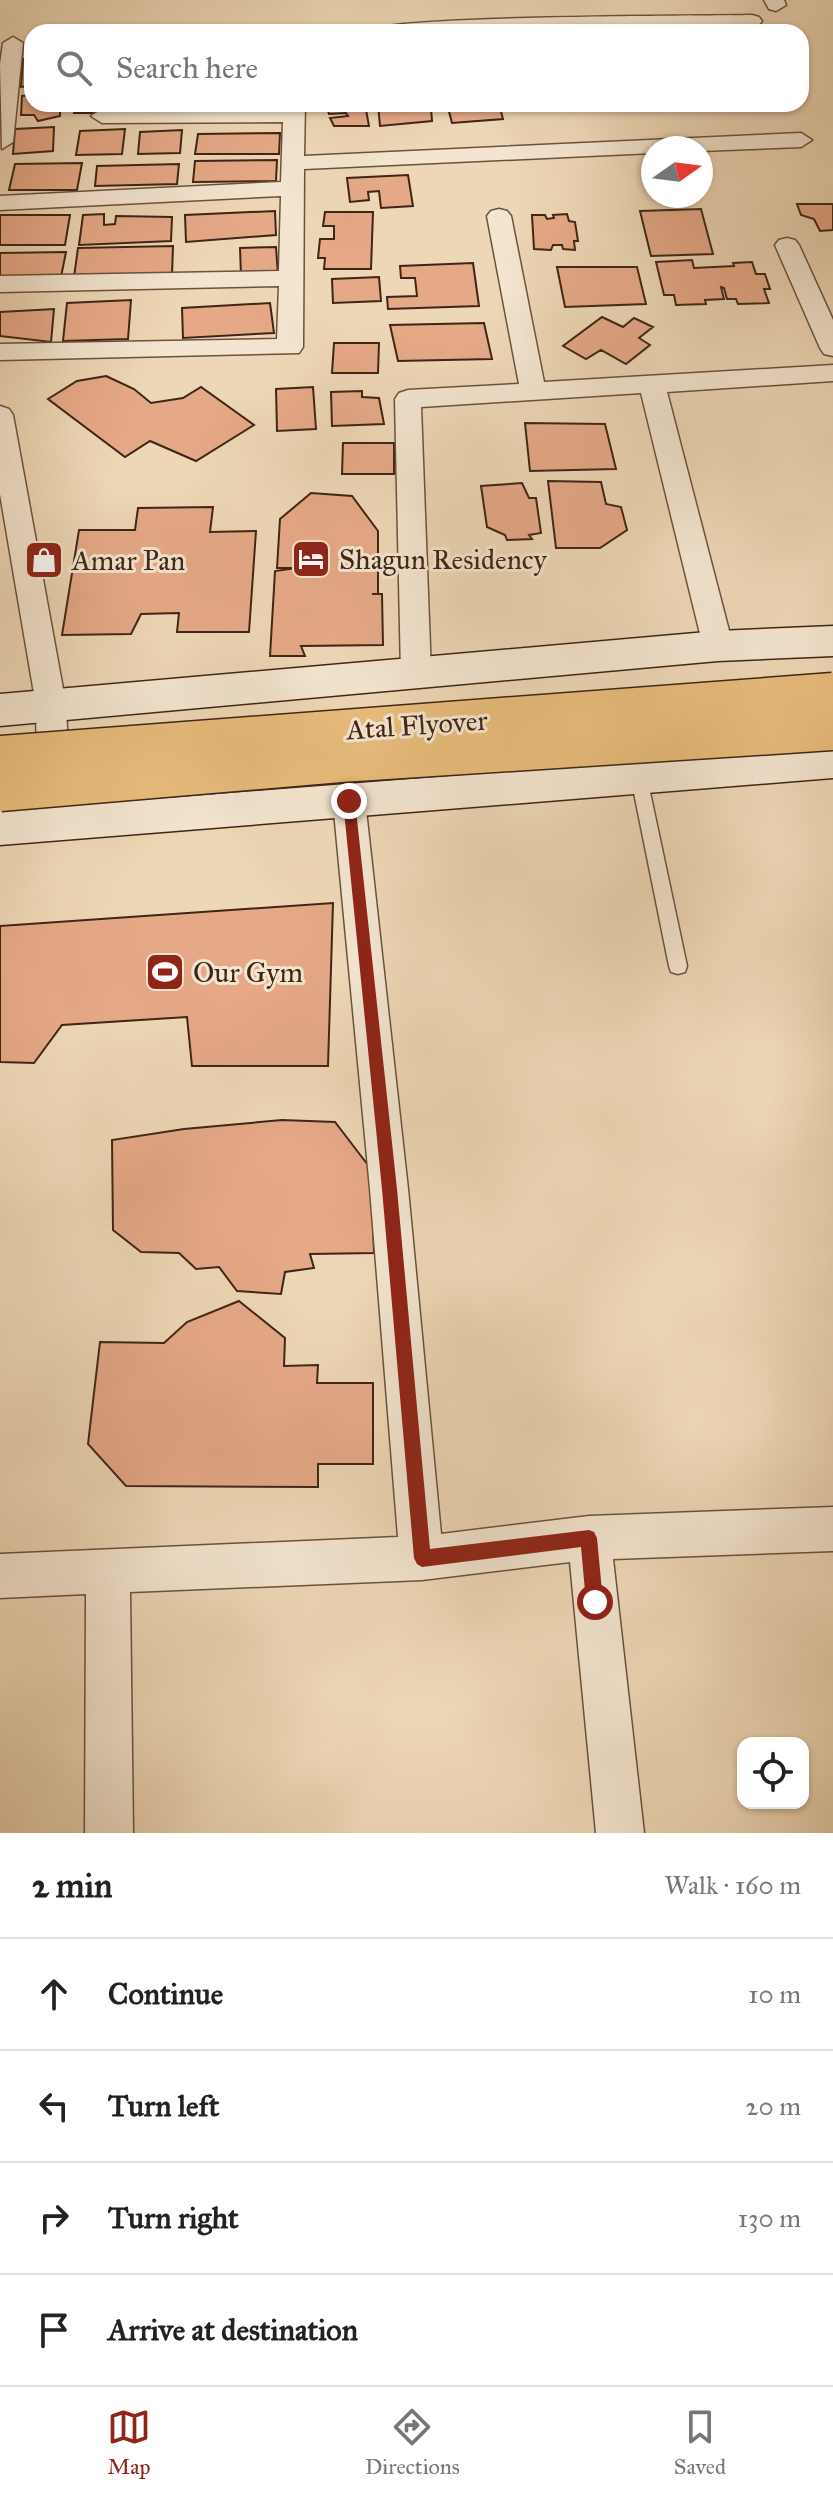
<!DOCTYPE html>
<meta charset="utf-8">
<style>
:root{--surface:#fff;--page:#f6f6f6;--text:#222;--muted:#767676;--line:#e0e0e0;--accent:#8f2418}
body{margin:0;font-family:"IM FELL Great Primer",serif;background:var(--page);color:var(--text)}
.controls{position:absolute;right:24px;bottom:24px;display:grid;overflow:hidden;border-radius:16px;box-shadow:0 2px 6px #0004}
.controls button{width:72px;height:72px;display:grid;place-items:center;padding:0;border:0;border-bottom:2px solid var(--line);background:var(--surface);color:var(--text);font:40px sans-serif}
.compass{position:absolute;left:641px;top:136px;width:72px;height:72px;border-radius:50%;background:var(--surface);box-shadow:0 2px 6px #0004;rotate:76deg}
.stop{position:absolute;width:24px;height:24px;margin:-18px;border:6px solid #8f2418;border-radius:50%;background:#fff}
.stop.end{background:#8f2418;border-color:#fff;box-shadow:0 2px 8px #0008}
.list{margin:0;padding:0;list-style:none}
h2{display:flex;justify-content:space-between;align-items:center;height:104px;margin:0;padding:0 32px;font-size:34px}
h2 small{font-size:26px;font-weight:400;color:var(--muted)}
.list li{display:grid;grid-template-columns:52px 1fr auto;gap:24px;align-items:center;box-sizing:border-box;height:112px;padding:0 32px;border-top:2px solid var(--line)}
.list b{display:block;font-size:30px;white-space:nowrap}
.list em{font-size:26px;font-style:normal;color:var(--muted)}
.icon{flex:none;width:44px;height:44px;fill:none;stroke:currentColor;stroke-width:2;stroke-linecap:round;stroke-linejoin:round}
.map{position:relative;flex:none;width:833px;height:1833px;overflow:hidden}
.search{position:absolute;background:var(--surface);box-shadow:0 2px 6px #0004;left:24px;right:24px;top:24px;height:88px;display:flex;align-items:center;gap:20px;box-sizing:border-box;padding:0 28px;border-radius:24px;color:var(--muted);font-size:30px}
.sheet{height:552px;background:var(--surface)}
nav{display:flex;justify-content:space-around;align-items:center;box-sizing:border-box;height:112px;border-top:2px solid var(--line);background:var(--surface);font-size:22px;color:var(--muted)}
nav a{display:grid;justify-items:center;gap:4px}
nav .on{color:var(--accent)}
.map>svg:first-child{display:block}
.building{fill:#e6a988;stroke:#3f2515;stroke-width:2}
.lines{fill:none;stroke-linecap:round;stroke-linejoin:round}
.lane-casing{stroke:#6b523d;stroke-width:3}
.street-casing{stroke:#6b523d;stroke-width:3}
.secondary-casing{stroke:#3f2515;stroke-width:3}
.lane{fill:#f4e5d0;fill-rule:evenodd}
.street{fill:#f4e5d0;fill-rule:evenodd}
.secondary{fill:#f4e5d0;fill-rule:evenodd}
.primary-bridge-casing{stroke:#3f2515;stroke-width:43;stroke-linecap:butt}
.primary-bridge{stroke:#e7bc7b;stroke-width:40}
.route{fill:#8f2418}
.labels{text-anchor:middle;dominant-baseline:central;stroke-width:6;stroke-linejoin:round;paint-order:stroke}
.poi-label{font-size:28px;fill:#3f2515;stroke:#f4e5d0;text-anchor:start}
.street-label{font-size:28px;fill:#3f2515;stroke:#f4e5d0}
</style>
<div class="map">
<svg width="833" height="1833" viewBox="0 0 833 1833">
<rect width="100%" height="100%" fill="#eed7b6"/>
<filter id="stains"><feTurbulence type="fractalNoise" baseFrequency=".0025" numOctaves="4"/><feColorMatrix values="0 0 0 0 .2 0 0 0 0 .09 0 0 0 0 .02 0 0 0 .5 -.17"/></filter>
<radialGradient id="worn" r=".72"><stop offset=".6" stop-color="#630" stop-opacity="0"/><stop offset="1" stop-color="#630" stop-opacity=".3"/></radialGradient>
<path class="building" d="M23 59H32V86L21 87Z
M32 95V104H60V116L38 121 34 115H21L22 96Z
M76 104H96L94 113H74Z
M142 104H185V113L142 110Z
M200 104H241L240 111 200 112Z
M326 104H365L369 126H334L330 118 348 116 346 113 329 114Z
M378 104H437L438 107 431 108 432 121 380 126Z
M447 104H499L503 119 452 123Z
M54 127 53 151 13 154 15 129Z
M125 129 122 154 76 155 80 131Z
M182 130 180 153 138 154 140 132Z
M280 133 279 154H195L198 134Z
M277 160 276 181 193 182 195 161Z
M82 163 77 190H9L15 164Z
M179 164 177 184 95 186 97 166Z
M408 175 413 206 381 208 379 191 368 192 369 200 350 202 347 178Z
M797 204H833V230L820 231 814 219 801 215Z
M701 209 713 254 651 256 640 211Z
M275 211 276 235 186 242 185 215Z
M325 212H373L371 269H324L325 258H318L320 239H334V226H323Z
M104 214V225L115 224 116 216 172 217 171 241 79 245 83 215Z
M567 214 569 221 575 222 578 241H574L575 250 563 249 562 245H553L551 250 534 249 532 215H545L547 219 554 218 553 215Z
M0 215H70L65 245H0Z
M173 246 172 275 74 277 78 248Z
M276 247 278 276 241 275 240 248Z
M66 252 61 277H0V253Z
M692 260 694 268 734 266 733 263 752 262 756 274H765L770 289H764L769 303 738 304 736 299H727L724 288 721 287 724 299 705 300 706 304 676 305 674 295H664L656 262Z
M473 263 479 306 388 309 387 297 417 296 415 278H401L400 266Z
M557 267H637L646 304 565 307Z
M379 277 381 301 333 303 332 279Z
M131 300 128 339 63 341 67 303Z
M270 303 274 333 183 338 182 308Z
M54 309 51 342 0 336V312Z
M602 317 623 327 634 318 653 327 639 338 650 345 626 364 601 350 586 359 563 346Z
M484 323 492 359 398 361 390 325Z
M334 343H379L378 373H332Z
M106 376 134 389 151 403 183 398 201 387 254 425 196 461 150 441 125 457 48 399 77 381Z
M313 387 316 429 277 431 276 389Z
M362 391V397L379 398 384 424 332 426 331 392Z
M525 423 605 424 616 469 530 471Z
M343 443H394V474H342Z
M548 481 601 482 606 504 621 507 627 530 600 548H556Z
M522 483 529 498H536L541 533 529 535 532 539 507 540 505 535 487 527 481 486Z
M311 493 352 496 378 531V594H372H382L383 645 301 646 305 656H270L275 571 296 568H277L280 519Z
M213 507 210 532 256 531 249 632H177L179 613 141 614 131 634 62 635 79 530H135L138 508Z
M333 903 328 1066H192L187 1017 62 1025 34 1063 0 1062V926Z
M282 1120 335 1122 371 1169 374 1253 310 1254 314 1268 285 1272 281 1294 237 1291 219 1267 196 1269 179 1253 141 1252 113 1230 112 1140 184 1129Z
M239 1301 285 1338 284 1366 318 1365 317 1383H373V1464H318V1487L126 1486 88 1444 100 1342 164 1343 187 1322Z"/>
<g class="lines">
<g class="lane-casing">
<path id="lane" d="M639 771 647 778 687 966 685 972 678 974 671 972 669 966 631 778Z"/>
</g>
<g class="street-casing">
<path id="street" d="M764 0H784L786 5 776 11 769 9Z
M752 15 759 17 762 21 759 25 364 32C378 15 706 16 752 15Z
M13 37 23 43 13 142 2 149 0 64 3 43Z
M283 104H305L304 156 801 133 812 140 801 147 701 151V148H653V153L304 169 303 347 299 353 0 360V344L277 339 279 286 0 292V276L279 271 281 196 0 210V196L281 182 283 122 102 123 91 116 102 109 283 108Z
M499 209 507 211 511 216 544 382 833 365V381L667 392 733 646 729 654 718 657 707 654 703 646 641 393 421 407 431 673 427 681 416 685 405 681 401 673 395 399 399 393 408 390 519 384 487 216 491 211Z
M787 238 795 240 799 245 833 320V356L824 354 820 348 775 245 779 240Z
M0 406 9 409 13 415 66 705 69 776 64 785 53 789 42 785 37 776 36 705 0 494Z
M349 788 360 792 365 801 408 1189 441 1534 589 1516 833 1507V1551L613 1559 644 1833H596L570 1562 422 1580 130 1592 133 1833H85L86 1594 0 1598V1554L398 1537 370 1189 333 801 338 792Z"/>
</g>
<g class="secondary-casing">
<path id="secondary" d="M833 626V656L718 661 0 726V694L718 631Z
M833 746V778L0 845V811Z"/>
</g>
<use href="#lane" class="lane"/>
<use href="#street" class="street"/>
<use href="#secondary" class="secondary"/>
<g class="primary-bridge-casing">
<path id="primary-bridge" d="M0 756 833 693
M0 791 340 762 833 730"/>
</g>
<use href="#primary-bridge" class="primary-bridge"/>
</g>
<path class="route" d="M349 796 355 801 397 1189 430 1549 589 1530 594 1532 597 1538 603 1602 601 1608 595 1610 589 1608 586 1602 581 1547 422 1567 417 1564 414 1558 382 1189 343 801Z"/>
<defs>
<g id="hotel-square" transform="scale(2)"><rect x="-9" y="-9" width="18" height="18" rx="4" fill="#8f2418" stroke="#f4e5d0"/><path d="M-6-4.5h1.5V1H6V5H4.5V3h-9V5H-6ZM-4 0a1.8 1.8 0 1 1 3.6 0ZM.5 0V-2.5h3Q6-2.5 6 0Z" fill="#fff"/></g>
<g id="shop-square" transform="scale(2)"><rect x="-9" y="-9" width="18" height="18" rx="4" fill="#8f2418" stroke="#f4e5d0"/><path d="M-5-2.5h2.3a2.7 3.5 0 0 1 5.4 0H5L5.5 6h-11ZM-1.5-2.5h3a1.5 2.3 0 0 0-3 0Z" fill="#fff"/></g>
<g id="stadium-square" transform="scale(2)"><rect x="-9" y="-9" width="18" height="18" rx="4" fill="#8f2418" stroke="#f4e5d0"/><path d="M0-5a6.5 5 0 1 0 0 10a6.5 5 0 1 0 0-10ZM-3.5-1.8h7v3.6h-7Z" fill="#fff"/></g>
</defs>
<g fill-rule="evenodd">
<use href="#hotel-square" x="311" y="559"/>
<use href="#shop-square" x="44" y="560"/>
<use href="#stadium-square" x="165" y="972"/>
</g>
<g class="labels">
<g class="poi-label">
<text x="339" y="559">Shagun Residency</text>
<text x="72" y="560">Amar Pan</text>
<text x="193" y="972">Our Gym</text>
</g>
<g class="street-label">
<text transform="translate(417 725) rotate(-4)">Atal Flyover</text>
</g>
</g>
<rect width="100%" height="100%" filter="url(#stains)"/>
<rect width="100%" height="100%" fill="url(#worn)"/>
</svg>
<div class="controls">
<button><svg class="icon" aria-label="locate" viewBox="0 0 24 24"><circle cx="12" cy="12" r="6"/><path d="M12 2v4M12 18v4M2 12h4M18 12h4"/></svg></button>
</div>
<svg class="compass" viewBox="-18 -18 36 36"><path d="M0-13l5 13h-10z" fill="#e53935"/><path d="M0 13l5-13h-10z" fill="#767676"/></svg>
<div class="stop" style="left:595px;top:1602px"></div>
<div class="stop end" style="left:349px;top:801px"></div>
<div class="search"><svg class="icon" aria-label="search" viewBox="0 0 24 24"><circle cx="10" cy="10" r="6"/><path d="M15 15l6 6"/></svg>Search here</div>
</div>
<section class="sheet">
<h2>2 min<small>Walk · 160 m</small></h2>
<ul class="list">
<li><svg class="icon" aria-label="ahead" viewBox="0 0 24 24"><path d="M12 20V5M6 11l6-6 6 6"/></svg><div><b>Continue</b></div><em>10 m</em></li>
<li><svg class="icon" aria-label="left" viewBox="0 0 24 24"><path d="M17 20v-9H6M10 6l-5 5 5 5"/></svg><div><b>Turn left</b></div><em>20 m</em></li>
<li><svg class="icon" aria-label="right" viewBox="0 0 24 24"><path d="M7 20v-9h11M14 6l5 5-5 5"/></svg><div><b>Turn right</b></div><em>130 m</em></li>
<li><svg class="icon" aria-label="arrive" viewBox="0 0 24 24"><path d="M6 21V4h12l-3 4 3 4H6"/></svg><div><b>Arrive at destination</b></div></li>
</ul>
</section>
<nav>
<a class="on"><svg class="icon" aria-label="map" viewBox="0 0 24 24"><path d="M3 6l6-2 6 2 6-2v14l-6 2-6-2-6 2zM9 4v14M15 6v14"/></svg>Map</a>
<a><svg class="icon" aria-label="directions" viewBox="0 0 24 24"><path d="M12 3l9 9-9 9-9-9zM9 14v-3h6M13 9l2 2-2 2"/></svg>Directions</a>
<a><svg class="icon" aria-label="saved" viewBox="0 0 24 24"><path d="M7 4h10v16l-5-4-5 4z"/></svg>Saved</a>
</nav>
